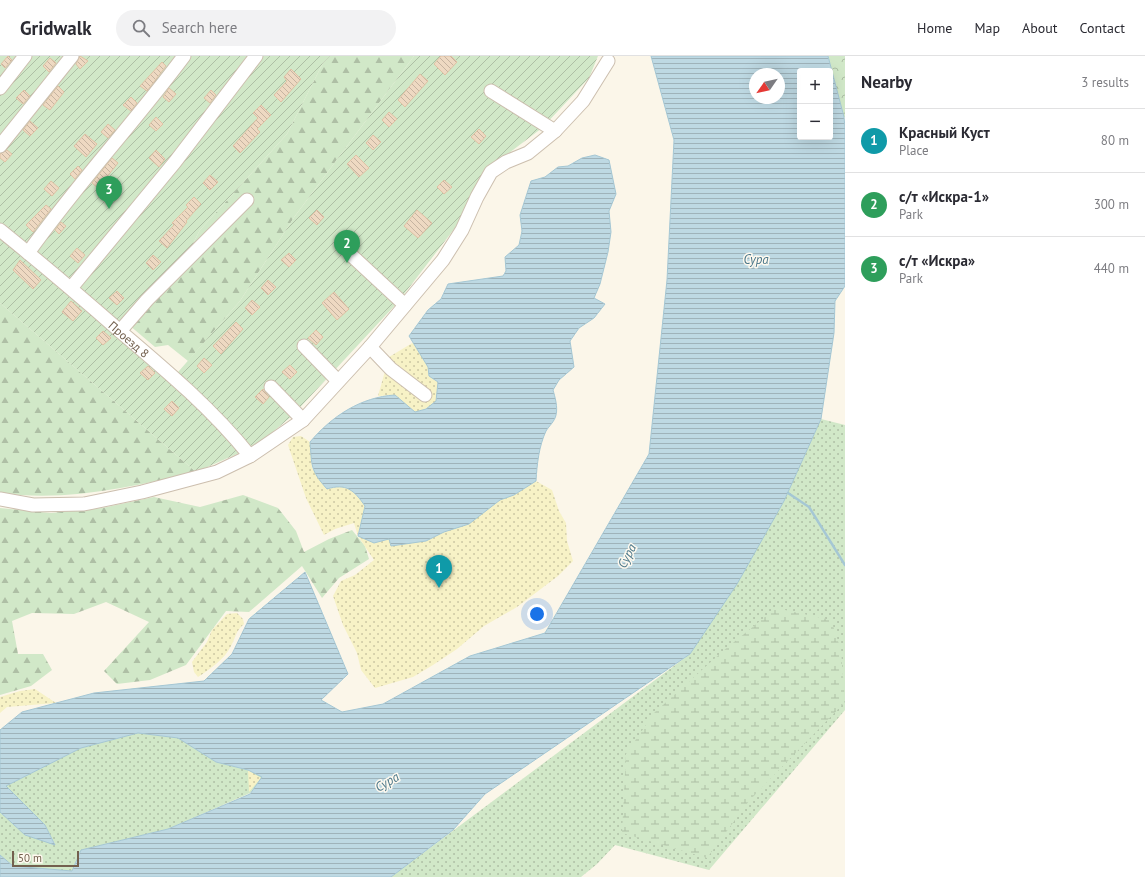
<!DOCTYPE html>
<meta charset="utf-8">
<style>
:root{--surface:#fff;--page:#f2f2f3;--text:#2b2b33;--muted:#7c7c81;--line:#e1e1e2;--accent:#ea580c}
body{margin:0;font-family:"PT Sans",sans-serif;background:var(--page);color:var(--text)}
.controls{position:absolute;right:12px;top:12px;display:grid;overflow:hidden;border-radius:4px;box-shadow:0 4px 16px #0002}
.controls button{width:36px;height:36px;display:grid;place-items:center;padding:0;border:0;border-bottom:1px solid var(--line);background:var(--surface);color:var(--text);font:20px sans-serif}
.compass{position:absolute;left:749px;top:12px;width:36px;height:36px;border-radius:50%;background:var(--surface);box-shadow:0 4px 16px #0002;rotate:236deg}
.scale{position:absolute;left:12px;bottom:10px;width:67px;box-sizing:border-box;padding-left:4px;border:2px solid #73604e;border-top:0;font-size:11px;line-height:14px;white-space:nowrap;color:#73604e;-webkit-text-stroke:3px #fef9ef;paint-order:stroke}
.you{position:absolute;left:537px;top:558px;width:14px;height:14px;margin:-10px;border:3px solid #fff;border-radius:50%;background:#1a73e8;box-shadow:0 0 0 6px #1a73e833}
.badge{display:grid;place-items:center;width:26px;height:26px;border-radius:50%;background:var(--accent);color:#fff;font-size:13px;font-weight:700}
.pin{position:absolute;translate:-50% -33px;filter:drop-shadow(0 1px 2px #0008)}
.pin::after{content:'';position:absolute;top:21px;width:14px;height:12px;background:inherit;clip-path:polygon(0 0,100% 0,50% 100%)}
.list{margin:0;padding:0;list-style:none}
h2{display:flex;justify-content:space-between;align-items:center;height:52px;margin:0;padding:0 16px;font-size:17px}
h2 small{font-size:13px;font-weight:400;color:var(--muted)}
.list li{display:grid;grid-template-columns:26px 1fr auto;gap:12px;align-items:center;box-sizing:border-box;height:64px;padding:0 16px;border-top:1px solid var(--line)}
.list b{display:block;font-size:15px;white-space:nowrap}
.list p{margin:0;font-size:13px;white-space:nowrap;color:var(--muted)}
.list em{font-size:13px;font-style:normal;color:var(--muted)}
.icon{flex:none;width:22px;height:22px;fill:none;stroke:currentColor;stroke-width:2;stroke-linecap:round;stroke-linejoin:round}
.map{position:relative;flex:none;width:845px;height:821px;overflow:hidden}
header{display:flex;align-items:center;gap:24px;box-sizing:border-box;height:56px;padding:0 20px;background:var(--surface);border-bottom:1px solid var(--line)}
header strong{font-size:19px}
nav{display:flex;gap:22px;margin-inline-start:auto;font-size:14px}
.search{width:280px;height:36px;background:var(--page);display:flex;align-items:center;gap:10px;box-sizing:border-box;padding:0 14px;border-radius:22px;color:var(--muted);font-size:15px}
main{display:flex}
aside{flex:1;background:var(--surface)}
.map>svg:first-child{display:block}
.grass{fill:url(#grass-dots)}
.forest{fill:url(#forest-firs)}
.wetland{fill:url(#wetland-marsh)}
.sand{fill:url(#sand-dots)}
.park{fill:url(#park-crowns)}
.garden{fill:url(#garden-furrows)}
.water{fill:url(#water-rules);stroke:#a5c7d4;fill-rule:evenodd}
.lines{fill:none;stroke-linecap:round;stroke-linejoin:round}
.stream{stroke:#a5c7d4;stroke-width:2.5}
.building{fill:url(#building-back-hatch);stroke:#dfc2a4}
.minor-casing{stroke:#ccbfaf;stroke-width:15}
.minor{stroke:#fff;stroke-width:13}
.labels{text-anchor:middle;dominant-baseline:central;stroke-width:3;stroke-linejoin:round;paint-order:stroke}
.street-label{font-size:12px;fill:#73604e;stroke:#fef9ef}
.water-label{font-size:13px;font-style:italic;fill:#4d798b;stroke:#fef9ef}
</style>
<header>
<strong>Gridwalk</strong>
<div class="search"><svg class="icon" aria-label="search" viewBox="0 0 24 24"><circle cx="10" cy="10" r="6"/><path d="M15 15l6 6"/></svg>Search here</div>
<nav><a>Home</a><a>Map</a><a>About</a><a>Contact</a></nav>
</header>
<main>
<div class="map">
<svg width="845" height="821" viewBox="0 0 845 821">
<defs>
<pattern id="grass-dots" width="8" height="8" patternUnits="userSpaceOnUse"><rect width="8" height="8" fill="#d1e8c8"/><path d="M2 2h.1M6 6h.1" fill="none" stroke="#aebfa5" stroke-width="1.8" stroke-linecap="round"/></pattern>
<pattern id="forest-firs" width="22" height="20" patternUnits="userSpaceOnUse"><rect width="22" height="20" fill="#d1e8c8"/><path d="M5 1l3.5 6h-7zM16 11l3.5 6h-7z" fill="#aebfa5"/></pattern>
<pattern id="wetland-marsh" width="20" height="14" patternUnits="userSpaceOnUse"><rect width="20" height="14" fill="#d1e8c8"/><path d="M1 5h8M5 5V1M11 12h8M15 12V8" fill="none" stroke="#aebfa5"/></pattern>
<pattern id="sand-dots" width="8" height="8" patternUnits="userSpaceOnUse"><rect width="8" height="8" fill="#f7f2c6"/><path d="M2 2h.1M6 6h.1" fill="none" stroke="#ccc7a3" stroke-width="1.8" stroke-linecap="round"/></pattern>
<pattern id="park-crowns" width="20" height="18" patternUnits="userSpaceOnUse"><rect width="20" height="18" fill="#d1e8c8"/><path d="M2 6a3 3 0 1 1 6 0M12 15a3 3 0 1 1 6 0" fill="none" stroke="#aebfa5"/></pattern>
<pattern id="garden-furrows" width="10" height="10" patternUnits="userSpaceOnUse"><rect width="10" height="10" fill="#d1e8c8"/><path d="M-1 1l2-2M0 10L10 0M9 11l2-2" fill="none" stroke="#aebfa5"/></pattern>
<pattern id="water-rules" width="6" height="5" patternUnits="userSpaceOnUse"><rect width="6" height="5" fill="#bed9e3"/><path d="M0 2.5h6" fill="none" stroke="#9fb3ba"/></pattern>
<pattern id="building-back-hatch" width="6" height="6" patternUnits="userSpaceOnUse"><rect width="6" height="6" fill="#eed9c2"/><path d="M-1 5l2 2M0 0l6 6M5-1l2 2" fill="none" stroke="#c5b3a0"/></pattern>
</defs>
<rect width="100%" height="100%" fill="#fbf6e9"/>
<path class="grass" d="M821 363 845 369V654L709 814 615 789 597 808 581 821H391L690 598 796 418Z
M138 677 178 682 216 706 248 714 263 721 250 737 168 773 81 794 72 815 13 810 0 799V756L25 779 55 788 45 769 6 730 81 692Z"/>
<path class="forest" d="M330 0H414L295 160 240 245 188 305 168 289 155 291 129 269 175 222 200 174 287 78 323 7Z
M0 247 196 416C131 431 67 446 0 437Z
M243 439 278 452 296 475 304 496 329 483 352 474 365 490 369 503 339 522 322 542 302 510 249 556 226 555 186 609 150 624 117 628 104 615 149 566 106 546 74 558 32 557 12 565 18 598H43L52 614 31 630 0 639V452L51 457 102 452 154 441 200 451Z"/>
<path class="wetland" d="M776 552 831 564 841 594 845 646 749 745 707 802 622 777 626 698 654 657 723 595Z"/>
<path class="sand" d="M414 286 428 311 429 320 438 326 436 345 426 353 415 356 395 339 378 340 389 301Z
M301 380 310 386 312 412 327 433C346 427 354 434 365 450L358 480 426 485 484 455 500 444 514 439 536 425 552 434 559 455 566 467 567 485 573 505 558 520 517 551 484 570 457 593 433 609 413 621 375 632 361 614 357 597 343 569 333 540 341 525 355 519 374 504 358 480 354 467 335 473 324 479 306 442 288 389 293 381Z
M237 557 243 563 244 568C235 576 236 581 231 590 224 604 210 613 198 621L194 616 192 606 207 586 212 574 227 558Z
M35 633 56 647 7 651 0 657V641L20 635Z
M248 714 261 722 249 736Z"/>
<path class="park" d="M828 0H845V61H844Z"/>
<path class="garden" d="M0 0H330L323 7 287 78 200 174 187 199 118 269 172 323 240 245 295 160 414 0H598L589 22 542 72 488 113 458 168 398 246 292 360 257 389 196 416 0 247Z"/>
<path class="water" d="M651 0H828L844 61 845 72V230L835 245 834 277 821 363 784 445 737 528 690 598 485 738 453 774 391 821H0V799L13 810 72 815 81 794 168 773 250 738 262 721 248 714 216 706 178 682 138 677 81 692 6 730 45 769 55 789 25 779 0 756V674L22 656 94 637 204 625 232 598 249 563 305 516 348 618 321 644 342 656 383 648 470 600 545 577 649 398 667 224 674 84ZM800 15H830V81H800ZM755 18H779V42H755Z
M595 99 609 104 616 138 609 155 611 176 608 196 600 228 594 242 605 248 594 262 579 272 570 285 574 311 559 324 553 334C555 341 558 351 556 359 555 365 549 370 546 375 539 390 537 408 536 425L514 439 500 444 469 468 444 476 426 485 391 490 389 483 374 487 358 480 365 450C354 434 346 427 327 433 310 414 312 410 310 386 332 360 361 341 395 339L415 356 426 353 436 345 438 326 429 320 428 311 409 280 428 254 441 243 448 228 503 220 506 215 505 201 519 189 522 175 520 159 531 125 545 121 558 111 568 110 582 102Z"/>
<g class="lines">
<path class="stream" d="M788 437 809 451 845 509"/>
</g>
<path class="building" d="M8 0 12 4 5 12 1 8Z
M80 0 88 5 80 13 76 8Z
M441 0H451L457 6 445 19 434 8Z
M50 2 56 7 49 16 43 10Z
M162 6 166 10 147 35 140 30Z
M291 13 301 23 281 46 274 39 287 25 284 21Z
M420 18 428 25 405 51 398 44Z
M58 30 64 36 50 54 43 49Z
M169 32 176 38 169 46 163 41Z
M24 34 30 40 23 48 16 42Z
M211 34 216 39 210 47 204 42Z
M131 41 137 47 131 55 123 49Z
M261 49 271 59 257 73 260 76 240 97 233 90 258 62 253 57Z
M389 56 397 63 389 71 382 64Z
M156 61 163 68 156 75 149 69Z
M30 65 38 72 30 80 23 74Z
M108 68 115 74 108 82 101 76Z
M479 73 486 80 479 88 471 81Z
M85 78 97 88 86 101 74 90Z
M373 79 381 86 373 94 366 87Z
M7 94 12 98 5 106 0 102V98Z
M156 94 165 103 159 111 149 102Z
M356 99 369 112 359 121 347 108Z
M112 102 118 107 98 132 92 127Z
M78 110 82 114 75 123 70 118Z
M210 119 218 126 210 134 203 127Z
M444 124 452 131 444 138 437 131Z
M51 125 59 132 52 140 44 133Z
M194 141 201 148 186 165 187 166 167 192 159 185 174 169 172 167 188 151 186 149Z
M46 149 51 153 33 176 26 169Z
M317 154 324 161 317 169 309 162Z
M417 154 432 167 418 182 404 170Z
M61 166 66 170 59 178 55 174Z
M77 192 85 199 78 207 70 200Z
M289 197 296 204 289 211 281 204Z
M153 199 161 206 153 214 146 207Z
M20 204 41 224 33 233 13 214Z
M268 224 276 231 268 239 261 232Z
M117 235 124 242 117 249 109 242Z
M334 236 349 253 337 264 322 247Z
M252 244 260 251 252 259 245 252Z
M71 245 82 255 73 265 62 256Z
M236 266 243 273 221 298 213 290Z
M316 274 323 281 316 289 308 282Z
M103 275 111 282 103 289 96 282Z
M204 302 212 309 204 317 197 310Z
M290 309 297 316 290 323 282 316Z
M148 310 155 317 148 324 140 317Z
M263 333 269 341 263 348 255 341Z
M172 345 179 352 172 360 164 353Z"/>
<g class="lines">
<g class="minor-casing">
<g id="minor">
<path d="M0 32 25 0"/>
<path d="M491 35 555 75"/>
<path d="M0 90 72 0"/>
<path id="s1" d="M0 174C41 207 81 241 121 276 167 315 212 353 250 400"/>
<path d="M28 197C77 128 134 67 184 0"/>
<path d="M351 199 405 249"/>
<path d="M71 232 175 106 256 0"/>
<path d="M120 275 147 244 247 144"/>
<path d="M304 290 338 325"/>
<path d="M370 291 391 313 425 339"/>
<path d="M271 331 303 364"/>
<path d="M0 443 33 449 84 448 142 436 217 416 250 400 303 364 370 291 443 204 462 174 477 141 491 116 506 106 528 97 555 75 583 45 608 5"/>
</g>
</g>
<use href="#minor" class="minor"/>
</g>
<g class="labels">
<g class="street-label">
<text stroke="none"><textPath href="#s1" startOffset="169">Проезд 8</textPath></text>
</g>
<g class="water-label">
<text x="756" y="203">Сура</text>
<text transform="translate(627 500) rotate(-63)">Сура</text>
<text transform="translate(387 726) rotate(-31)">Сура</text>
</g>
</g>
</svg>
<div class="controls">
<button>+</button>
<button>−</button>
</div>
<svg class="compass" viewBox="-18 -18 36 36"><path d="M0-13l5 13h-10z" fill="#e53935"/><path d="M0 13l5-13h-10z" fill="#7c7c81"/></svg>
<div class="scale">50 m</div>
<div class="you"></div>
<div class="pin badge" style="left:439px;top:532px;background:#0f9aa8">1</div>
<div class="pin badge" style="left:347px;top:207px;background:#2e9e5b">2</div>
<div class="pin badge" style="left:109px;top:153px;background:#2e9e5b">3</div>
</div>
<aside>
<h2>Nearby<small>3 results</small></h2>
<ul class="list">
<li><span class="badge" style="background:#0f9aa8">1</span><div><b>Красный Куст</b><p>Place</p></div><em>80 m</em></li>
<li><span class="badge" style="background:#2e9e5b">2</span><div><b>с/т «Искра-1»</b><p>Park</p></div><em>300 m</em></li>
<li><span class="badge" style="background:#2e9e5b">3</span><div><b>с/т «Искра»</b><p>Park</p></div><em>440 m</em></li>
</ul>
</aside>
</main>
